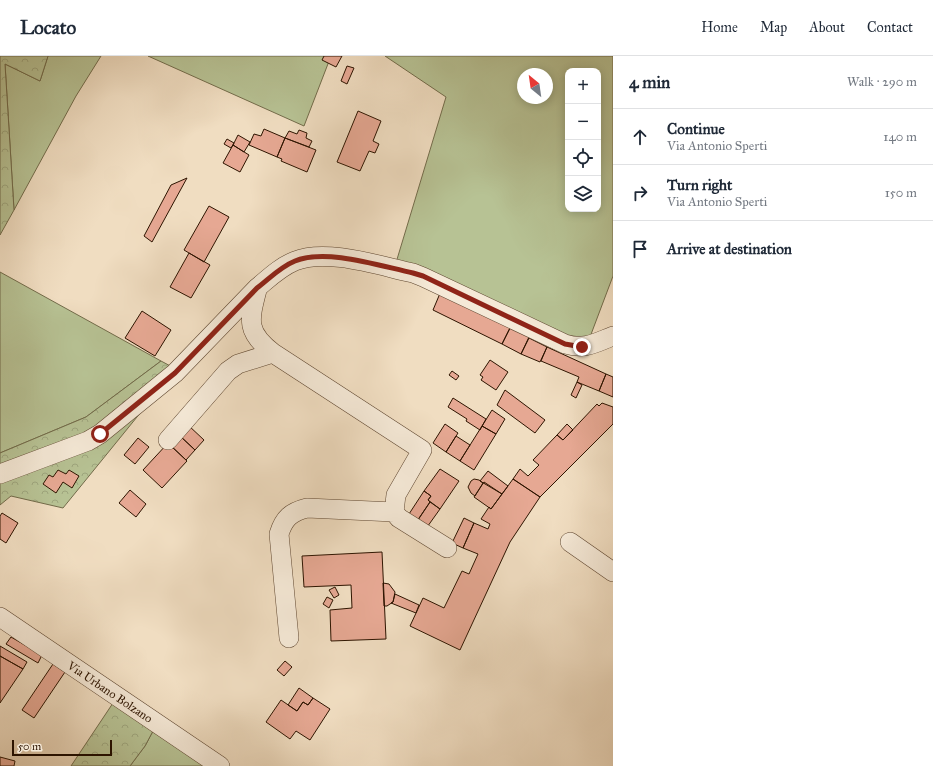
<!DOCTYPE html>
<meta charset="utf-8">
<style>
:root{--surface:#fff;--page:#f2f2f3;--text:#1f2937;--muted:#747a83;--line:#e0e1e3}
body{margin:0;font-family:"IM FELL Great Primer",serif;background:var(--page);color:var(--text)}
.controls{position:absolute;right:12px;top:12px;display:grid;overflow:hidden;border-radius:8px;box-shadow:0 2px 10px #0003}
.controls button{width:36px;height:36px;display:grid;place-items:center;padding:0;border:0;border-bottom:1px solid var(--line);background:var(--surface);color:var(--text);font:20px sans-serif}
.compass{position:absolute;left:517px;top:12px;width:36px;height:36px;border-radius:50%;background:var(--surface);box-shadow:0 2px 10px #0003;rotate:331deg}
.scale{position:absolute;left:12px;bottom:10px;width:100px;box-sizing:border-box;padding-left:4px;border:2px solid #2d1400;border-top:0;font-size:11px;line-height:14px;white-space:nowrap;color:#2d1400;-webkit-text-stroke:3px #f5e9d7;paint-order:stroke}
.stop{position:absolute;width:12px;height:12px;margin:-9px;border:3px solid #8f2418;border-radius:50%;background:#fff}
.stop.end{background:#8f2418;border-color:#fff;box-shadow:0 1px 4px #0008}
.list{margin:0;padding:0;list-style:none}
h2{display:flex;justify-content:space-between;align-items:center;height:52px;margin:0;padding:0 16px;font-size:17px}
h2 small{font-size:13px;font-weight:400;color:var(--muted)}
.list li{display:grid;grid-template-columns:26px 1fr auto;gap:12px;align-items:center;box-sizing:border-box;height:56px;padding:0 16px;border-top:1px solid var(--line)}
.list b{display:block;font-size:15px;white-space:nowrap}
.list p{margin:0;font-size:13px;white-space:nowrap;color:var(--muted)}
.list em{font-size:13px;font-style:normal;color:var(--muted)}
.icon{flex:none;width:22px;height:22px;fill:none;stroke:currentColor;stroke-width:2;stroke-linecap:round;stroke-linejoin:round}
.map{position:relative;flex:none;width:613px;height:710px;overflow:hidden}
header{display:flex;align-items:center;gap:24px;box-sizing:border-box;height:56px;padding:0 20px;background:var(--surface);border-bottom:1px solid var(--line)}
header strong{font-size:19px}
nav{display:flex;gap:22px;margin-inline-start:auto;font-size:14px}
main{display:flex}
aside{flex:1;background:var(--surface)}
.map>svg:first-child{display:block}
.grass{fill:#b7c294;stroke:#726b4a;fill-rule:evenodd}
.forest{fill:url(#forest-crowns);stroke:#726b4a}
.building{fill:#e6a893;stroke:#2d1400}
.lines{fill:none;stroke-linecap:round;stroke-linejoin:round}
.minor-casing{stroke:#5e4630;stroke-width:20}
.minor{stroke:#f5e9d7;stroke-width:19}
.route{stroke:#8f2418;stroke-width:5}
.labels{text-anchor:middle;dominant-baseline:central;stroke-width:3.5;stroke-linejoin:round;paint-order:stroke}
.street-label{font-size:12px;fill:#2d1400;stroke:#f5e9d7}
</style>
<header>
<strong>Locato</strong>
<nav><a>Home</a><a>Map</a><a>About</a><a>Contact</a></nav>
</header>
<main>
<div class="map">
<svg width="613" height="710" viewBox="0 0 613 710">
<defs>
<pattern id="forest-crowns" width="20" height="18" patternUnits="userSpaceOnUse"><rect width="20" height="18" fill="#b7c294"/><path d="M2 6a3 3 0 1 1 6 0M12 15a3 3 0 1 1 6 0" fill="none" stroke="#9ea67e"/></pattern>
</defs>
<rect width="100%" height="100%" fill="#f0ddc1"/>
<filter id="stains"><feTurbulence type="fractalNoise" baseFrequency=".005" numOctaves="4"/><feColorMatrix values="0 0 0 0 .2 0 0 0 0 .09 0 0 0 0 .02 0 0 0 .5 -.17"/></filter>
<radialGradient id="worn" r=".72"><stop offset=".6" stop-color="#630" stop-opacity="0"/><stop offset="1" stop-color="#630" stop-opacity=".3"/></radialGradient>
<path class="grass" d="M48 0H101L76 40 14 154 5 8 40 25Z
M148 0H331L304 70Z
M385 0H613V220L590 281 574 286 395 210 446 41ZM568 15H598V153H568ZM523 18H547V42H523Z
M0 216 161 305 86 361 0 397Z
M160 662 230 710H130L145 690Z"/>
<path class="forest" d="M0 0H48L40 25 5 8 14 154 0 179Z
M161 305 176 313 63 452 11 440 0 449V397L86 361Z
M121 635 160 662 145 690 130 710H71Z"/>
<path class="building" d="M324 0H342L336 11 322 4Z
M347 10 354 12 347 28 341 25Z
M358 55 381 65 373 85 379 88 375 97 369 95 360 115 337 106Z
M264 73 285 82 277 101 249 89 254 78 261 80Z
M299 74 307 77 306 82 312 85 309 91 285 82 289 75 297 78Z
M238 79 250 86 244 96 233 89Z
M285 82 316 94 307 116 281 105 282 103 277 101Z
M227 83 234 87 231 92 224 88Z
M233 89 249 99 240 116 223 107Z
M187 122 152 186 144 180 171 129Z
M209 150 229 161 204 206 184 194Z
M189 197 210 209 191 242 170 231Z
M441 235 511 270 502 288 433 254Z
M142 255 171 274 155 300 125 282Z
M511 270 529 281 521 298 502 288Z
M529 282 547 291 540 306 521 298Z
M547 291 606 318 599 335 577 326 579 321 541 305Z
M490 304 508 316 496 334 481 324 483 321 480 319Z
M452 315 459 320 456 324 449 319Z
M606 318 613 321V341L599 335Z
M577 326 582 329 576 342 571 339Z
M505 334 545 364 535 377 497 349Z
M453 342 486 363 480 374 466 365 467 363 448 351Z
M602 347 613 351V368L540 441 513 423 520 413 528 420 539 409 533 404 557 379 563 384 597 348 599 350Z
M492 354 505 363 496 378 482 370Z
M445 368 458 377 446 396 433 387Z
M567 368 573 374 563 384 557 379Z
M188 369 204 384 195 394 179 379Z
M482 370 496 378 474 414 460 405Z
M179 379 195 394 186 404 170 389Z
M456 380 470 389 460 405 446 396Z
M138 382 149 391 135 408 124 399Z
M168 387 187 405 162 432 143 414Z
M440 413 459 425 440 453 428 444 431 440 424 435Z
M58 414 66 418 69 414 79 420 72 432 63 426 56 437 43 428 49 419 53 421Z
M488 415 508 430 502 438 480 425Z
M474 423 479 424 483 427 475 440 471 437 468 431 471 425Z
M513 423 540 441 510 486 460 594 410 570 423 542 444 552 462 515 469 518 478 498 463 492 474 467 488 473 490 468 481 463 489 451 491 453Z
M484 426 502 438 491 453 474 441Z
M130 434 146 448 136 461 119 447Z
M424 435 431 440 428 444 430 446 418 464 409 458Z
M430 446 440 453 425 474 415 468Z
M2 457 18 467 6 487 0 483V460Z
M464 462 474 467 463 492 452 487Z
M382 496 386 583 331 585 330 554 352 552 351 529 304 531 302 500Z
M383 527 389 528 395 536 393 546 387 550H384Z
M335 531 339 539 334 542 329 534Z
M395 538 419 549 416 557 391 547 393 546Z
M327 541 333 544 329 552 323 548Z
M11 581 42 599 38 607 6 588Z
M0 590 27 606 23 613 0 600Z
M0 600 23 613 0 647Z
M285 605 292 611 284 620 277 614Z
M53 608 65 616 34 662 22 654Z
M299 632 313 642 308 649 303 646 297 655 288 649Z
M313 642 330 653 310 684 296 675 290 683 266 666 281 644 297 655 303 646 308 649Z
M0 701 15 705 14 710H0Z"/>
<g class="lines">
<g class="minor-casing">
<path id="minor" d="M257 234C249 265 246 276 273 297L422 394 396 439 394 456 399 462 447 492
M168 384 228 315 238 308 273 297
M0 418 88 385 100 378 175 317 257 232C269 222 280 211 295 205 326 192 380 210 413 217L423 221 565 288C585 294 595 287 613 280
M570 486 613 516
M0 561 220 710
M289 582 279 478C284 462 291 456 307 452L394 456"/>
</g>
<use href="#minor" class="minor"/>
</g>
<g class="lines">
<path class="route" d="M100 378 175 317 257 232C269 223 280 211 295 205 326 192 380 210 413 217L423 220 565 288 582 291"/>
</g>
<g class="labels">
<g class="street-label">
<text transform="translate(110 636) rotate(34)">Via Urbano Bolzano</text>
</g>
</g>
<rect width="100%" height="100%" filter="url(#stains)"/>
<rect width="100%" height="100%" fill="url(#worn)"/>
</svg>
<div class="controls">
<button>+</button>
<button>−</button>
<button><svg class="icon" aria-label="locate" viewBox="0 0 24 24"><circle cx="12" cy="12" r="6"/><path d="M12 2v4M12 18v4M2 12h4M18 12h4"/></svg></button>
<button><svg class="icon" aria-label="layers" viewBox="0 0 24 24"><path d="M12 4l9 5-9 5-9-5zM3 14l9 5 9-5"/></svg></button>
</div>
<svg class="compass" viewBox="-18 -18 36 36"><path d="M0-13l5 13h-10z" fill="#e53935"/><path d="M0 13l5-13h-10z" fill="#747a83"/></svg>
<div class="scale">50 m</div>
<div class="stop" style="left:100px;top:378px"></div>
<div class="stop end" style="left:582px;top:291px"></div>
</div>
<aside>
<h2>4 min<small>Walk · 290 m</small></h2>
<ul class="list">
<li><svg class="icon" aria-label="ahead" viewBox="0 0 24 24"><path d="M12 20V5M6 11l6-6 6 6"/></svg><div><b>Continue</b><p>Via Antonio Sperti</p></div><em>140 m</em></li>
<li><svg class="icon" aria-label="right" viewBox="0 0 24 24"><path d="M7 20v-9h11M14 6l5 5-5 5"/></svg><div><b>Turn right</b><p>Via Antonio Sperti</p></div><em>150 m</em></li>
<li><svg class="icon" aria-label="arrive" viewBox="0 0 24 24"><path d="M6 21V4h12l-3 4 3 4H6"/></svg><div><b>Arrive at destination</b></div></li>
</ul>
</aside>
</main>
